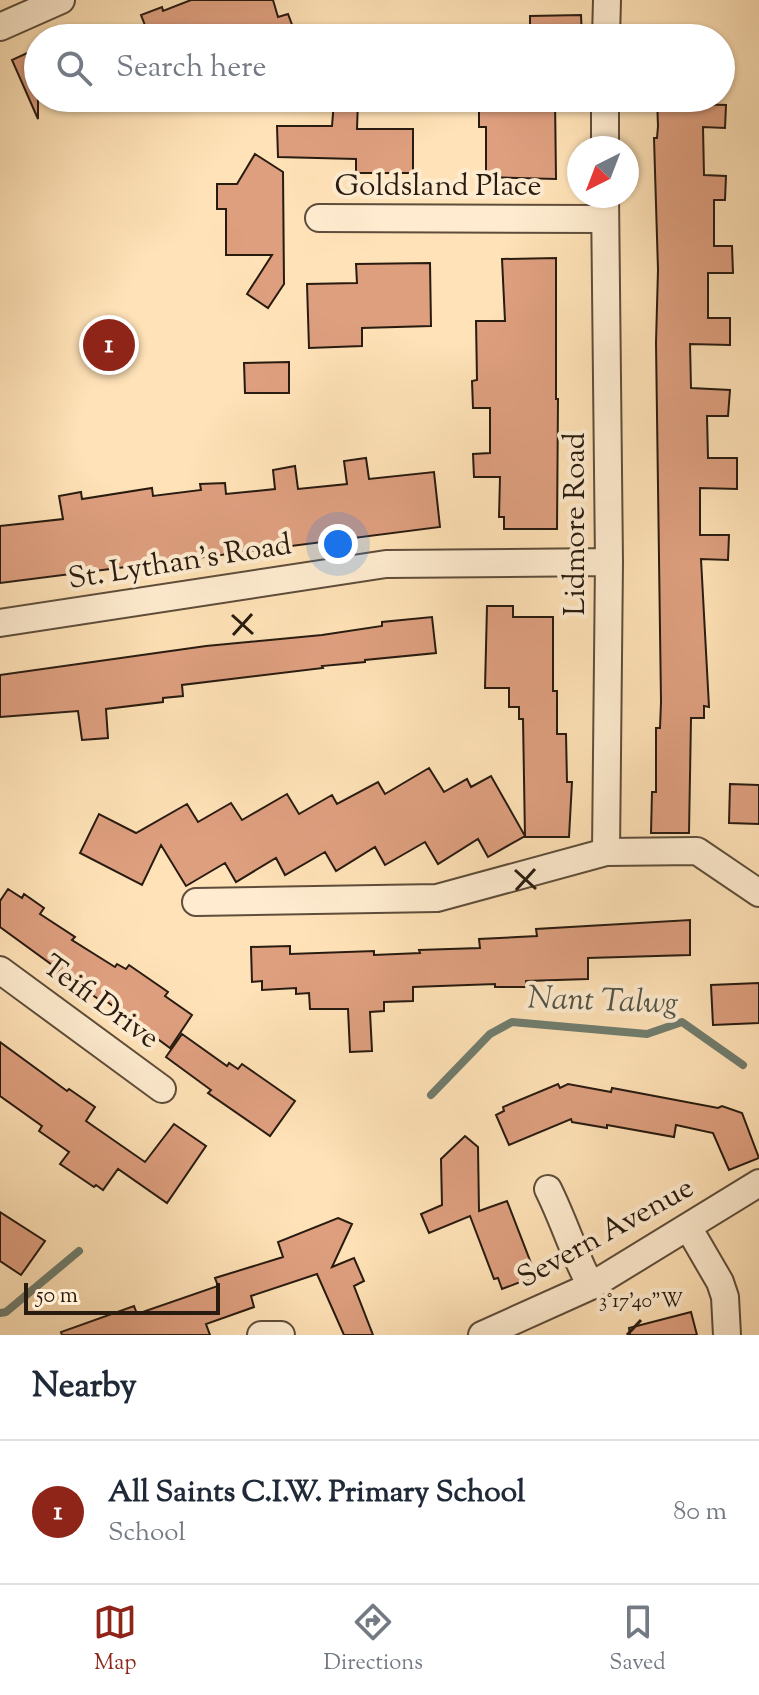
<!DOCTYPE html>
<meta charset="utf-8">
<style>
:root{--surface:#fff;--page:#f6f6f7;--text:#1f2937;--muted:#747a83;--line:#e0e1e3;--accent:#8f2418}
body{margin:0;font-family:"Sorts Mill Goudy",serif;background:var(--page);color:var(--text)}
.compass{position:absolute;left:567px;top:136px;width:72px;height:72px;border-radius:50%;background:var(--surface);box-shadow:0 2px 6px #0004;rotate:222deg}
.scale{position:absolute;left:24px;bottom:20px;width:196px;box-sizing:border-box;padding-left:8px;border:4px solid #281b10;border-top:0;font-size:22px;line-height:28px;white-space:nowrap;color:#281b10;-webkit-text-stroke:6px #ffecd0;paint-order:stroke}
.you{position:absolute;left:338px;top:544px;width:28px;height:28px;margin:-20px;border:6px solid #fff;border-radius:50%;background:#1a73e8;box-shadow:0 0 0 12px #1a73e833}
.badge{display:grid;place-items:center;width:52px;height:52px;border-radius:50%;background:var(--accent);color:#fff;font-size:26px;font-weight:700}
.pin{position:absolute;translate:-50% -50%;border:4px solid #fff;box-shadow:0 2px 8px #0006}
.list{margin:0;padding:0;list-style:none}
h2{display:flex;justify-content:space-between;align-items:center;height:104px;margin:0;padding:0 32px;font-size:34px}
h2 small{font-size:26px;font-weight:400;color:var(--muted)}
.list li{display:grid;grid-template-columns:52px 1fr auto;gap:24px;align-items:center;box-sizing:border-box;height:144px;padding:0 32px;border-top:2px solid var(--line)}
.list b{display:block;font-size:30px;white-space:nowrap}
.list p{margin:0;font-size:26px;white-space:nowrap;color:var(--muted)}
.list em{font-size:26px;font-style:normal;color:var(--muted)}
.icon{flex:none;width:44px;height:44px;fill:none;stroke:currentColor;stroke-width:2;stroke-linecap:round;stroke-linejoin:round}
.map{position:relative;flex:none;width:759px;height:1335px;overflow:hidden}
.search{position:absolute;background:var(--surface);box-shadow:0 2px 6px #0004;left:24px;right:24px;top:24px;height:88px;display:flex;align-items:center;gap:20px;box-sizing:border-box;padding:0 28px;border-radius:44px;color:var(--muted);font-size:30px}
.sheet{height:248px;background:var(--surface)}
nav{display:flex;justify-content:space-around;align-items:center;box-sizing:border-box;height:112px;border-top:2px solid var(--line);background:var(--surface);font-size:22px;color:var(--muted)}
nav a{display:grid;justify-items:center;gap:4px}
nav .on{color:var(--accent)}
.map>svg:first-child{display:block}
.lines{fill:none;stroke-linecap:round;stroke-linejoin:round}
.stream{stroke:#707d6e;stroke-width:8}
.building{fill:#de9f7f;stroke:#281b10;stroke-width:2}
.minor-casing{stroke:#5e4d3a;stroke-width:30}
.minor{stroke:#ffecd0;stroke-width:26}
.ticks{fill:none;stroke:#281b10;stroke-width:3}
.labels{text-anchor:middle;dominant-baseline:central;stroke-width:8;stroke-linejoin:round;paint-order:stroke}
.street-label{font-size:30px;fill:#281b10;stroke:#ffecd0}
.water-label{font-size:32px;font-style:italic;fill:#525447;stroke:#ffecd0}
.ticks-label{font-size:20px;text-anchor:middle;fill:#281b10;stroke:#ffecd0;stroke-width:8;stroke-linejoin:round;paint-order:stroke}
</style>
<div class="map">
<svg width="759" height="1335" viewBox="0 0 759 1335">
<rect width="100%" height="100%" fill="#ffe2b7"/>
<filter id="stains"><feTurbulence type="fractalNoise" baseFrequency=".0025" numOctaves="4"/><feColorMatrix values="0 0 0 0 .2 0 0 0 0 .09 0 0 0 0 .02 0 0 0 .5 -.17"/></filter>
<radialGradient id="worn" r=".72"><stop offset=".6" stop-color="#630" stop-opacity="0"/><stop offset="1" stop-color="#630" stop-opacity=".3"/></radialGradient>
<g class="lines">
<path class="stream" d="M431 1095 490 1034 512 1022 647 1034 682 1022 743 1065
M0 1313 6 1312 79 1251"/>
</g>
<path class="building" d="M191 0H273L278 17 288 14 297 38H150L141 15 162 7 163 11Z
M581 15 582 38H530V16Z
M38 48V119L12 60Z
M490 98H555L556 179 486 177V127H479V105H490Z
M657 98H691V104L726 105 725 128 703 127 704 175 726 176 725 200H714V246H732L733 273H708V318H730V345L690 344 691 388 730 390 728 416H707L708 458H737V489L700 488V535H729L728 560 701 559 709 707 704 706V718H691L689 833H651L652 792H656V728H660L661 702 656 343 658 270 654 138H657L658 126Z
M334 101H358L357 129H413V173H356V159L278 157 277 126H332Z
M255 154 283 172 284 284 268 308 247 294 272 255H226V209H217V184H237Z
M556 258V399H558L557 529H504V517H499L500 477H474L473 454 490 453V408H473L472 381 477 380 476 321H505L502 259Z
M430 263 431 326 362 328V346L309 348 307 284 357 283 356 264Z
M289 362V393H245L244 363Z
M366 458 369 479 434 472 440 527 0 583V526L63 519 59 496 81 492 82 499 152 488 153 496 201 490 200 484 225 483 226 494 275 489 273 470 295 466 298 489 347 484 344 461Z
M487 606H513V617H553V691H557V734H566L567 782H572L569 837H525L523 719H519V707H509V688H485Z
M432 617 436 653 365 660V662L322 666 323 668 182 685 183 696 163 698V702L106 709 108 738 82 740 78 711 0 717V675L206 646 322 635 382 626V622Z
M429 768 444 792 467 779 471 787 491 776 525 836 488 857 478 839 438 864 425 842 385 865 375 847 336 871 325 852 285 875 276 858 236 882 225 863 186 886 161 845 142 885 80 853 99 814 136 833 187 804 198 822 231 803 242 820 287 794 299 814 332 795 337 804 378 782 385 794Z
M730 784 759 785V824L729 823Z
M8 889 22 898 24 894 44 908 40 914 75 937 72 940 115 967 117 964 126 969 129 965 168 992 165 996 192 1015 170 1048 106 1001 104 1003 88 992 87 994 56 974 59 970 0 927V901Z
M690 920V955L588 958V979L526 981V987H495V984L413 987V1001L384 1002V1011L370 1012 372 1051 350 1052 348 1009H310L309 993 296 994V988L262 990V981L252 982 251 947 290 946V954L374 951V955L420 953 419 950 480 948 479 939 537 936 536 929Z
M759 983V1023L713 1025 711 985Z
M182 1034 227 1066 229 1063 238 1069 242 1064 295 1101 270 1136 208 1093 211 1090 166 1057Z
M0 1042 67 1091 69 1089 95 1107 86 1121 145 1162 174 1124 206 1146 167 1203 118 1169 103 1190 96 1185 94 1187 60 1164 69 1152 39 1131 42 1126 0 1096Z
M558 1084 560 1088 568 1084 611 1092 612 1088 718 1108 722 1106 742 1113 759 1158 729 1170 713 1133 676 1125 674 1137 607 1125V1128L572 1122 571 1119 509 1145 496 1115 504 1111 503 1107Z
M465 1136 478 1147 479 1211 507 1201 536 1276 502 1289 498 1278 494 1279 470 1216 429 1233 421 1214 442 1205 441 1159Z
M0 1212 45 1241 21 1275 0 1261Z
M338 1218 352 1224 332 1267 354 1258 364 1281 354 1286 373 1335H344L317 1274 251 1296 254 1307 206 1324 210 1335H62L61 1332 134 1306 137 1314 218 1286 215 1278 283 1257 278 1242Z
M691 1312 697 1335H630L629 1328Z"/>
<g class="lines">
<g class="minor-casing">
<path id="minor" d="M0 27 61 0
M606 38 607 0
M605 148V98
M605 196 609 562 606 852
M319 218 605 219
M0 623 386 564 609 562
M196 902 437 898 606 852 697 851 759 893
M0 970 162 1089
M548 1189C564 1221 574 1255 591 1286
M688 1227 720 1282 725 1297 727 1335
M261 1335H281
M482 1335 591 1286 759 1183"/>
</g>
<use href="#minor" class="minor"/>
</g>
<path class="ticks" d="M232 615 253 634M233 635 252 614M515 870 536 889M516 890 535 869M627 1335 641 1320"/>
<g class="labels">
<g class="street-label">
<text x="438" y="187">Goldsland Place</text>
<text transform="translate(576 524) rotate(-90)">Lidmore Road</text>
<text transform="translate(180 563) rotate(-9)">St. Lythan's Road</text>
<text transform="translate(100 1003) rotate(36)">Teifi Drive</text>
<text transform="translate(606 1234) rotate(-29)">Severn Avenue</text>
</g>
<g class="water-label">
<text transform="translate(603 1002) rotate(2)">Nant Talwg</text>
</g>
</g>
<g class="ticks-label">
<text x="641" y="1307">3°17'40"W</text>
</g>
<rect width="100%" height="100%" filter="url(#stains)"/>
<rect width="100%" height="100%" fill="url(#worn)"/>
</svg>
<svg class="compass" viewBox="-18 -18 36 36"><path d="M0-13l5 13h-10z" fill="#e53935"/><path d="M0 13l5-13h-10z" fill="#747a83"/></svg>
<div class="scale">50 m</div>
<div class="you"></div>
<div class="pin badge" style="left:109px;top:345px">1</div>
<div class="search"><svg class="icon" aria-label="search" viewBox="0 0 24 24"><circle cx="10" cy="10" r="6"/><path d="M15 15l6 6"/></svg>Search here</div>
</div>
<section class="sheet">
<h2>Nearby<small></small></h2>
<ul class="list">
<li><span class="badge">1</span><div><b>All Saints C.I.W. Primary School</b><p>School</p></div><em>80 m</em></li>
</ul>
</section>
<nav>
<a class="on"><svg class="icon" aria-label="map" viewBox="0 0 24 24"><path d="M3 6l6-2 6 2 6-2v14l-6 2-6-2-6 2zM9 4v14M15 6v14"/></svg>Map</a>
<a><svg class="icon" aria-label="directions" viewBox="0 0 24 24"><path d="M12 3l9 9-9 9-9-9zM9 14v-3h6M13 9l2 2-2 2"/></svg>Directions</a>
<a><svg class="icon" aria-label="saved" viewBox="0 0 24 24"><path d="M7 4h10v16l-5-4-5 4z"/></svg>Saved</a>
</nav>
